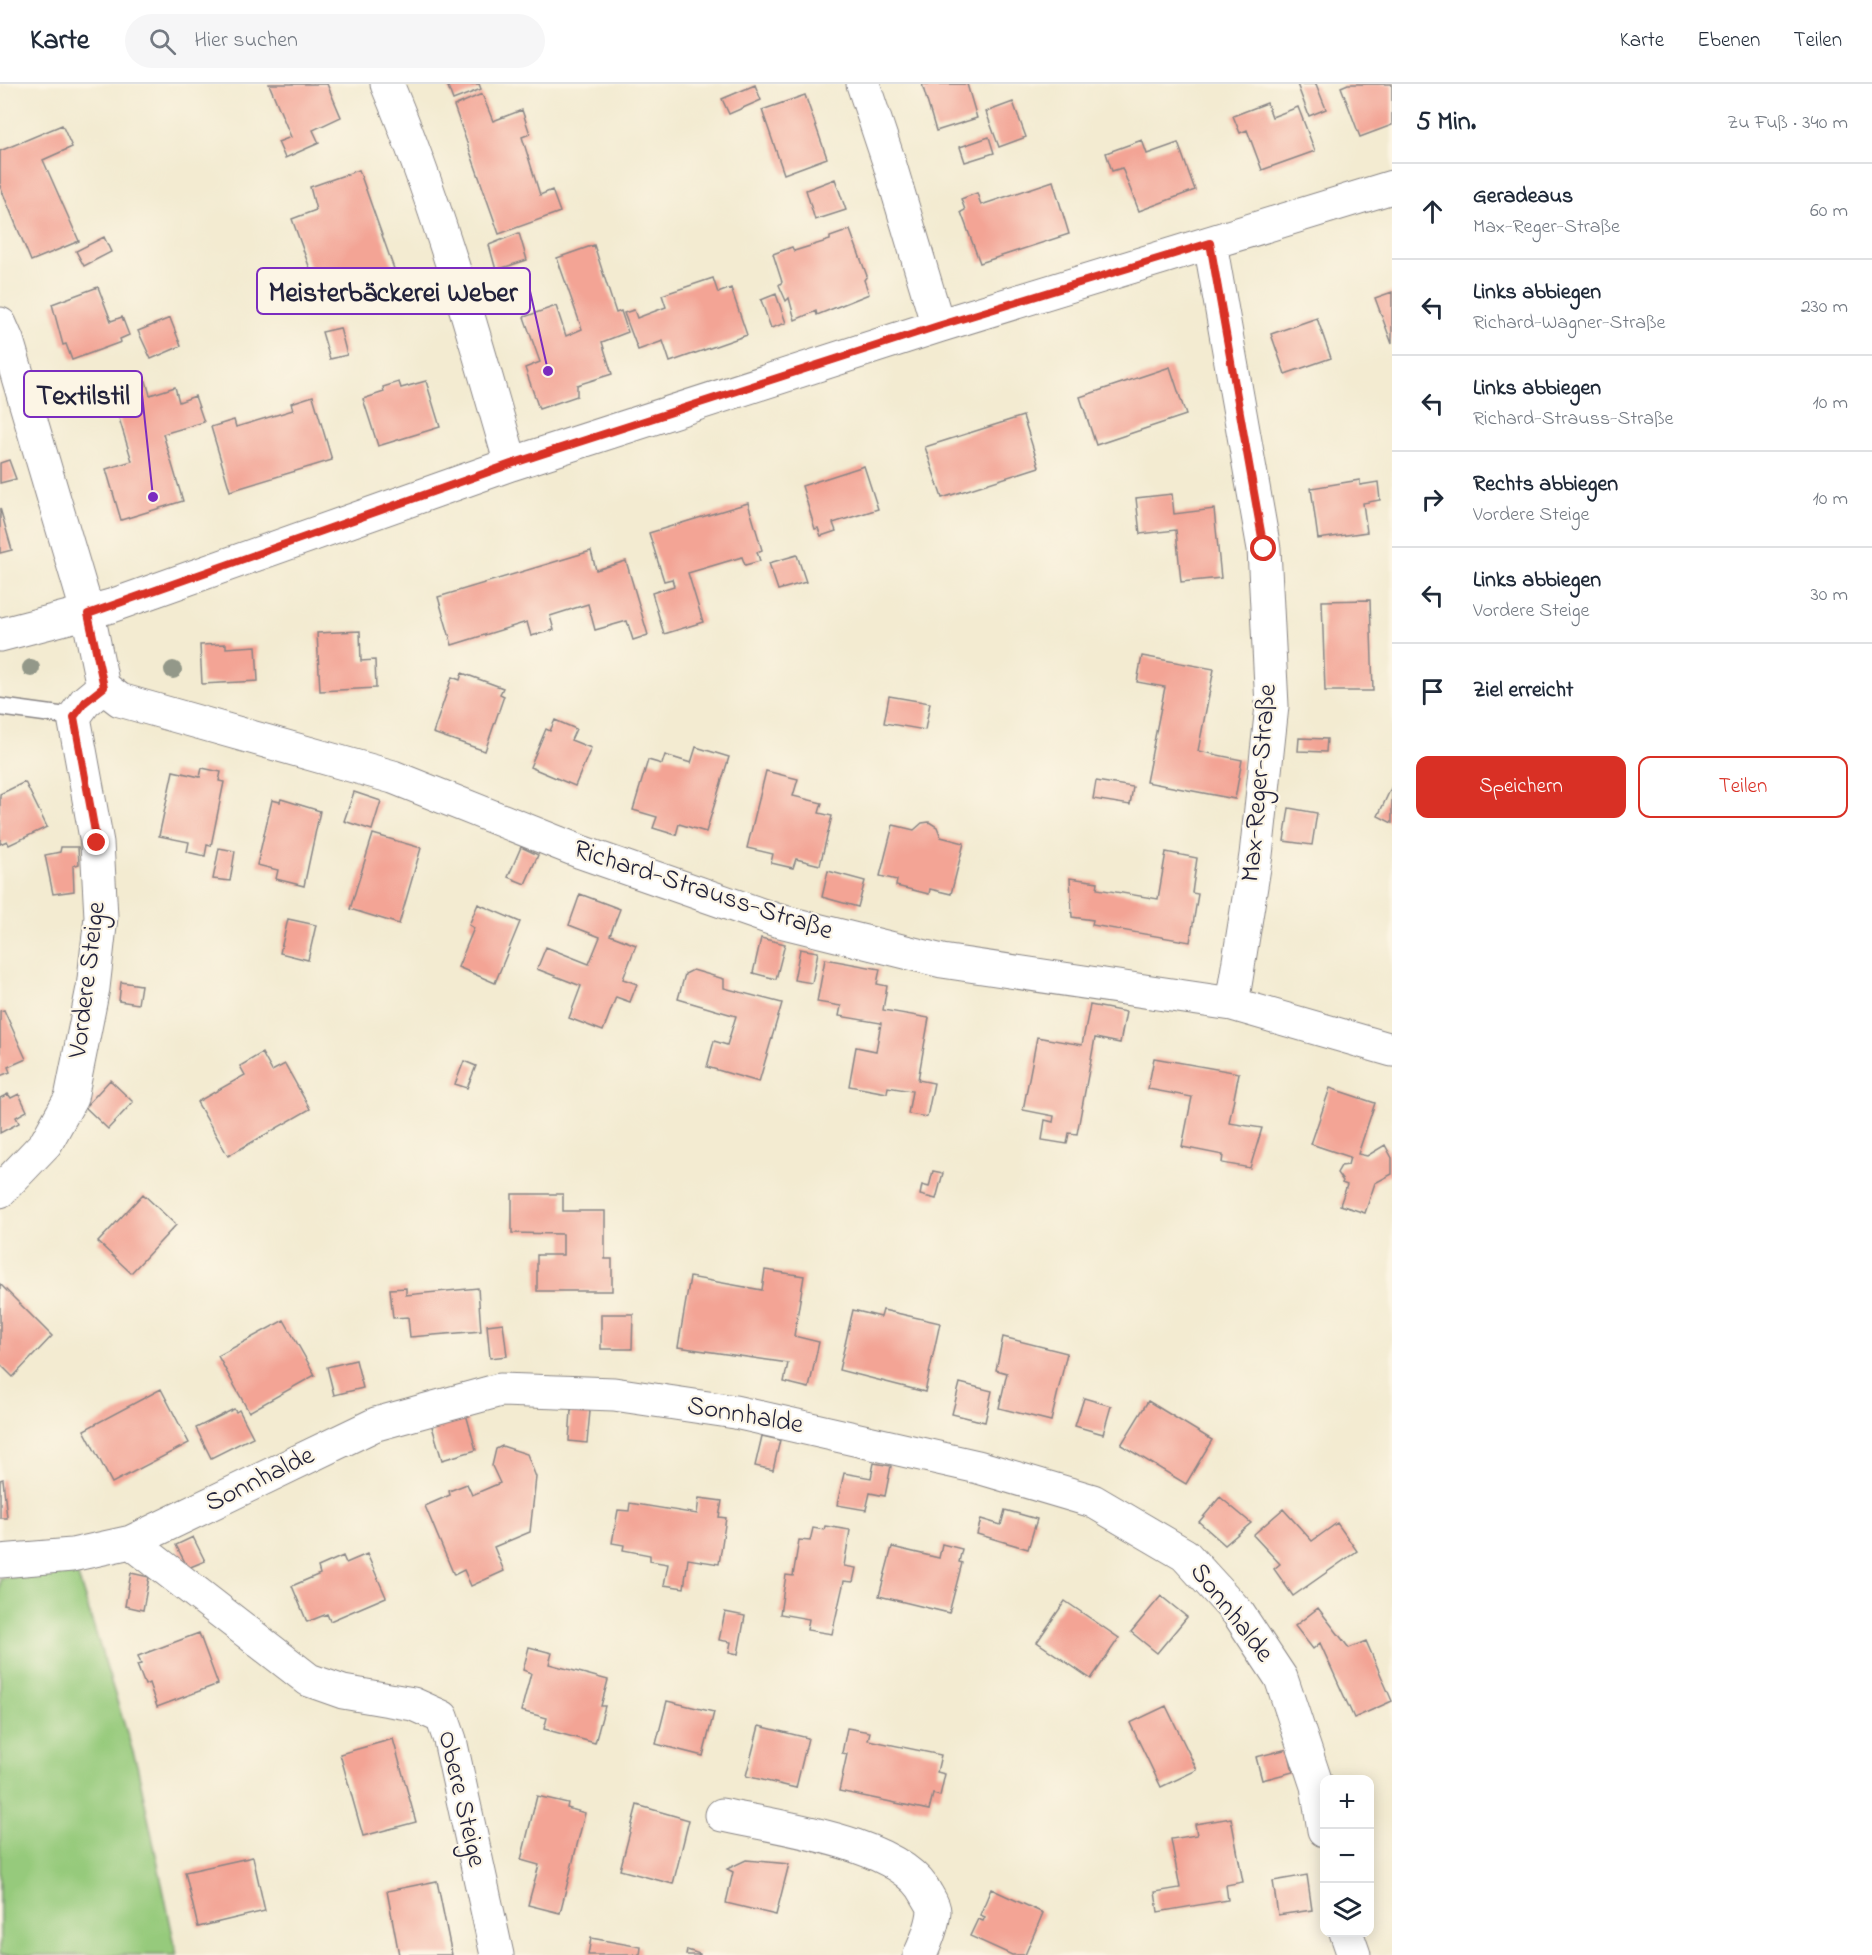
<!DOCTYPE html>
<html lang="de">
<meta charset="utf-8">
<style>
:root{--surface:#fff;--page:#f6f6f7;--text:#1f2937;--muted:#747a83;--line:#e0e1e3;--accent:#d93025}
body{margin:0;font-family:"Indie Flower",sans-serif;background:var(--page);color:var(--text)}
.controls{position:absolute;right:18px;bottom:18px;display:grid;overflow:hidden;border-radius:12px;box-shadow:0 3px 15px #0003}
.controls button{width:54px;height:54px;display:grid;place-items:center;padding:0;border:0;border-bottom:2px solid var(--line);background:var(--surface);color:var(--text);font:30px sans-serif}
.stop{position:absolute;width:18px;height:18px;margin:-14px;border:4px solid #d93025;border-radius:50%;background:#fff}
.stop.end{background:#d93025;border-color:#fff;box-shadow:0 2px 6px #0008}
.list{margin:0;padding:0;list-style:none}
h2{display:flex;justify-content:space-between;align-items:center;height:78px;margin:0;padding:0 24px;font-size:26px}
h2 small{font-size:20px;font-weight:400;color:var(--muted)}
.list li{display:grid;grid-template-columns:39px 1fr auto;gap:18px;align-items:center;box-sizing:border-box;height:96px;padding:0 24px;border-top:2px solid var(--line)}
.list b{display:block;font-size:22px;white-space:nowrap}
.list p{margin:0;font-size:20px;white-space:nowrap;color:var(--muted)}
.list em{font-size:20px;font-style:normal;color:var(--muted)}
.actions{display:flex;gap:12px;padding:18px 24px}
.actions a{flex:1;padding:14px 0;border:2px solid var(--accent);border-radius:12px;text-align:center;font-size:21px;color:var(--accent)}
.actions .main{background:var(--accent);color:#fff}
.icon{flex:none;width:33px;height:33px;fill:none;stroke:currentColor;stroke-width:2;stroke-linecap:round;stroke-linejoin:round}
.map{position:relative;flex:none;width:1392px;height:1871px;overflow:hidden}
header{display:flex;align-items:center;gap:36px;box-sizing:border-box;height:84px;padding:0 30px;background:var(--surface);border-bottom:2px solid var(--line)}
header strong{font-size:28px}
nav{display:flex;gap:33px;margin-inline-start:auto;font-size:21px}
.search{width:420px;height:54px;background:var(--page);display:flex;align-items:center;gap:15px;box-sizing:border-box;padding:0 21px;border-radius:33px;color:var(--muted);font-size:22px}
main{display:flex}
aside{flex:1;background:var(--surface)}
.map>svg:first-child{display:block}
.green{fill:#96ca7b;stroke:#5c765b;stroke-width:1.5}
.building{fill:#f3a495}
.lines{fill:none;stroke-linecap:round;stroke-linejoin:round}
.service-casing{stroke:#8a8686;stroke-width:19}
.minor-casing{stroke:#8a8686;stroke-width:35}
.service{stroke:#fff;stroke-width:16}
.minor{stroke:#fff;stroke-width:33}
.tree{fill:#939889}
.route{stroke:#d93025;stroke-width:8}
.labels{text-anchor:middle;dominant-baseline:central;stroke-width:4.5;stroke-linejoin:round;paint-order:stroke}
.street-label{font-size:27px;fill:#22223b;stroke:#fcf5e5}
.leader{fill:none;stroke:#7b2cbf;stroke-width:2}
.callout-dot{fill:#7b2cbf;stroke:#fcf5e5;stroke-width:2}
.callout{fill:#fcf5e5;stroke:#7b2cbf;stroke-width:2}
.callout-label{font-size:28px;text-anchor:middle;font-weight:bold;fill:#22223b}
</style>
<header>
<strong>Karte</strong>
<div class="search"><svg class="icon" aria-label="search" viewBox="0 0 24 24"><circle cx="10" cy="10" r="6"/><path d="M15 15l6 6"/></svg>Hier suchen</div>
<nav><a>Karte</a><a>Ebenen</a><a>Teilen</a></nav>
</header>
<main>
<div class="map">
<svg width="1392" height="1871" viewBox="0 0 1392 1871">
<rect width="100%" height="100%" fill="#fcf5e5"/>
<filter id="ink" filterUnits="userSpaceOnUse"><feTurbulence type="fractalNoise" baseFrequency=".0167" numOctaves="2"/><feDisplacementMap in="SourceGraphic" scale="12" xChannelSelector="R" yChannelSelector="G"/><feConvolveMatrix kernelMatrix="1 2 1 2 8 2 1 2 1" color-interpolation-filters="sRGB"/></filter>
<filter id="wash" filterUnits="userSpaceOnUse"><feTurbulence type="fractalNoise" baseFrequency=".008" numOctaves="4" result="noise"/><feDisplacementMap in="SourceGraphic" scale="24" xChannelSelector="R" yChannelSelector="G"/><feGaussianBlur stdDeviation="1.35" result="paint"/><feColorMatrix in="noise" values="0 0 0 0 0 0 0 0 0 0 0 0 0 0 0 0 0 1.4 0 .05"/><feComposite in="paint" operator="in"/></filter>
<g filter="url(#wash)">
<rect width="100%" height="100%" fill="#f3ebd1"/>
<path class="green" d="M76 1486 137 1681 177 1871H0V1494Z"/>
<g id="blocks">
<path class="building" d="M269 0H327L341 33 313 46 319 59 285 74 278 58 291 53Z
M447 0H479L481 5 453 16Z
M922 0H967L977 34 936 47Z
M1297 0H1316L1326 25 1309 32Z
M1348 0H1392V41L1360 53 1341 3Z
M755 1 761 16 729 30 722 15Z
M482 10 493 37 522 26 530 50 522 53 540 111 552 106 560 128 499 150 454 22Z
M805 11 827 74 784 90 762 26Z
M1013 18 1026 53 999 63 986 28Z
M1267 19 1272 33 1298 23 1315 67 1262 86 1247 46 1240 49 1233 32Z
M62 41 72 63 43 76 79 157 31 177 0 102V67Z
M989 53 994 69 965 78 960 63Z
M1142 56 1147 70 1178 59 1195 106 1139 127 1122 84 1112 87 1106 69Z
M359 86 399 199 350 218 343 198 318 207 292 135 316 126 310 103Z
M835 95 846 126 815 136 806 106Z
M1053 97 1069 150 980 179 961 128 965 126 961 115 977 109 981 121Z
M850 146 867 192 864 196 869 210 817 231 816 227 795 236 789 214 786 217 779 201 782 198 773 170 792 163 794 167 830 156V153Z
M519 149 527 176 496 186 489 161Z
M104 153 111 168 84 182 76 167Z
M594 161 616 229 621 227 628 248 602 258 612 290 577 301V312L539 325 525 284 540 278 524 233 556 222 566 252 582 245 557 174Z
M713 194 718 209 731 204 747 251 670 278 663 257 638 266 624 229 634 226 637 234 666 223 662 211Z
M98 203 111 237 122 233 129 251 120 255 121 258 72 276 66 260 63 261 52 220Z
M1392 208V260L1375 214Z
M776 210 786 239 771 244 761 216Z
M170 234 181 262 151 275 138 247Z
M1317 234 1331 274 1285 290 1271 250Z
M340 244 347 271 330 275 322 248Z
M1170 283 1186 331 1096 361 1080 313Z
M146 297 150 311 175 303 179 318 195 312 204 338 163 350 183 417 121 436 106 385 132 377 111 308Z
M426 297 440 343 378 362 363 315 384 308 383 303 399 298 401 304Z
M313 312 332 376 230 407 211 343 234 336 236 343 293 326 291 319Z
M1023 332 1039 383 942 414 925 363Z
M9 376 16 395 0 399V379Z
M864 382 878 425 833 439 836 447 821 452 818 444 815 445 802 402Z
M1360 396V401L1378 398 1380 416 1363 419 1367 448 1318 455 1311 404Z
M1172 410 1174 430 1214 425 1221 494 1181 498 1176 446 1140 450 1136 414Z
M748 419 762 466 757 468 760 477 745 481 742 473 688 489 703 538 664 550 652 509 674 502 672 495 664 497 649 449Z
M0 424 12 466 0 469Z
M591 467 596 486 626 477 648 551 633 556 627 537 595 546 588 520 550 532 554 546 531 552 527 538 452 561 438 513Z
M797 471 806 498 778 506 769 479Z
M1370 516 1373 607H1325L1322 517Z
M360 547 361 577 375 576 376 604 320 607 317 549Z
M226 560V564L256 562 258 597 202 600 200 561Z
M1142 572 1214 585 1198 667 1242 676 1235 715 1146 698 1165 603 1137 598Z
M462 589 503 604 500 610 504 612 485 667 433 649 452 593 460 596Z
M889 612 930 619 925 646 884 639Z
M555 636 576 645 571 656 591 664 575 702 530 683 546 645 550 647Z
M1299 654 1327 655 1326 668 1298 667Z
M696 663 729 673 706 748 679 740 676 751 653 744 657 733 633 726 648 676 662 680 665 671 691 679Z
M202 684 221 688 219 697 224 698 211 762 207 761 205 772 187 768 189 758 159 752 173 687 200 693Z
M766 687 798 695 793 712 822 719 819 729 832 732 820 781 796 775 793 784 771 779 773 770 747 764Z
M1096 697 1133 703 1130 721 1093 715Z
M25 698 47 743 9 761 7 757 0 760V710Z
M1392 702V739L1378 732Z
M354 708 381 717 372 746 344 737Z
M281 715 320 727 304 802 276 795 278 786 257 781 272 716 280 718Z
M1289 724 1317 729 1312 761 1284 757Z
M929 738 937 743 941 753 964 759 951 810 930 805 929 810 896 802 897 796 880 792 893 741 914 746 922 739Z
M373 750 421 764 399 840 350 825Z
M61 763H78L79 780 73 782 74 807 53 810 45 771 60 768Z
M521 763 538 771 525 800 508 793Z
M219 764 235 767 230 797 213 795Z
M1166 768 1197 774 1192 809 1198 810 1190 858 1092 841 1093 836 1072 833 1070 794 1098 798 1097 805 1158 815Z
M828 787 865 797 858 823 822 813Z
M580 810 620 825 610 851 636 861 623 895 637 900 630 918 616 913 603 947 569 934 581 902 537 885 546 863 589 880 600 853 569 841Z
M478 820 520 838 495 899 458 883 474 844 469 841Z
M288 835 316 841 308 876 280 869Z
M761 854 785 860 776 895 753 889Z
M800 865 818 868 812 899 794 896Z
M825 875 880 885 877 900 887 902 883 926 929 934 918 996 934 999 927 1033 908 1030 912 1007 888 1003 887 1009 849 1002 856 963 876 967 881 939 839 932 841 922 817 918Z
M693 886 724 895V904L782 919 759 998 707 983 714 957 727 961 736 932 678 915 685 890Z
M121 898 141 901 138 920 119 917Z
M1090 921 1126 928 1120 959 1095 954 1077 1050 1069 1049 1067 1060 1042 1056 1045 1036 1053 1038 1054 1032 1023 1026 1037 953 1082 961Z
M4 926 26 975 8 983 10 988 0 992V927Z
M262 969 272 987 285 980 310 1025 228 1072 197 1018 245 991 240 982Z
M1154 974 1239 989 1229 1039 1262 1044 1250 1084 1222 1079 1223 1071 1182 1063 1192 1013 1148 1005Z
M464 977 476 982 467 1004 455 1000Z
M110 996 133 1018 108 1045 85 1023Z
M1330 1004 1375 1019 1358 1070 1367 1072 1385 1061 1392 1074V1090L1375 1099 1365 1129 1340 1121 1347 1101 1342 1099 1343 1097 1337 1089 1341 1082 1348 1081 1350 1073 1311 1060Z
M8 1010 11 1014 19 1010 27 1027 16 1033 19 1039 0 1049V1014Z
M933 1087 943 1089 936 1115 920 1111 922 1101 929 1103Z
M143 1110 176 1141 131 1189 98 1158Z
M512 1110H563V1127H605V1175H612V1207H537V1171H563V1150L512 1149Z
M765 1186 804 1192 794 1252 819 1258 809 1304 784 1298 788 1279 678 1263 690 1193 762 1206Z
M0 1200 52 1252 13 1293 0 1280Z
M406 1204V1211L478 1204 481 1247 410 1253 408 1233 393 1234 390 1205Z
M853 1226 881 1233 883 1226 940 1239 925 1308 839 1286Z
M601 1230H633L632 1265H601Z
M284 1236 315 1291 249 1328 218 1272Z
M503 1239 507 1272 490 1274 487 1241Z
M1003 1253 1067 1269 1051 1337 999 1324 1007 1289 996 1286Z
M356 1276 363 1304 334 1311 327 1283Z
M960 1299 992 1307 985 1338 952 1330Z
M161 1305 189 1359 112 1399 84 1346Z
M1084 1314 1111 1322 1103 1350 1075 1342Z
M1148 1317 1212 1356 1186 1400 1121 1361Z
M234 1325 236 1328 239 1326 253 1353 211 1374 196 1344Z
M571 1326 590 1327 587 1359 569 1357Z
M466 1330 476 1366 442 1376 431 1339Z
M762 1352 780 1356 773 1386 755 1382Z
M502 1362 527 1370 536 1393 530 1448 494 1463 504 1487 471 1502 464 1486 454 1491 425 1422 450 1411 449 1407 467 1400 472 1411 500 1399 492 1382 496 1365Z
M874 1379 891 1382 885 1412 870 1409 866 1426 837 1421 844 1389 871 1394Z
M3 1395 7 1434H0V1396Z
M1220 1413 1251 1439 1225 1461 1199 1438Z
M699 1414 722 1417 719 1433 726 1434 719 1480 688 1475 684 1504 664 1501 668 1480 650 1477V1471L623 1466 624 1461 612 1459 618 1426 629 1427 630 1419 697 1430Z
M1283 1425 1312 1457 1337 1439 1357 1467 1293 1512 1274 1485 1280 1480 1253 1451Z
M1005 1426 1037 1435 1028 1465 977 1450 981 1435 1001 1441Z
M825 1442 850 1446 844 1482 856 1484 853 1498 844 1497 832 1550 807 1546 809 1535 780 1530 786 1491 793 1492 799 1456 810 1457 813 1444 824 1446Z
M193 1453 205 1477 188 1484 176 1461Z
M942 1460 962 1465 959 1478 962 1479 949 1529 879 1512 892 1463 939 1474Z
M367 1470 386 1513 330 1537 327 1530 307 1538 292 1502 320 1490 318 1483 343 1472 346 1479Z
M131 1489 149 1493 143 1526 125 1522Z
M1161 1512 1187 1533 1157 1569 1131 1548Z
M1065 1517 1119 1554 1091 1595 1037 1558Z
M1318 1524 1349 1564 1366 1557 1392 1617 1354 1634 1320 1559 1313 1565 1295 1542Z
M725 1528 745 1532 738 1570 729 1568 731 1558 719 1556Z
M199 1549 218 1600 157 1623 149 1599 145 1601 137 1581 141 1580 138 1572Z
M529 1563 552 1569 549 1580 608 1596 601 1622H605L595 1659 544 1645 547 1634 521 1627 531 1589 523 1586Z
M667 1617 714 1628 703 1672 656 1660Z
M1166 1622 1197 1686 1161 1703 1130 1639Z
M759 1642 808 1654 796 1704 746 1692Z
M847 1644 870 1648 868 1656 941 1671 937 1688 945 1690 940 1712 933 1710 929 1726 839 1707 847 1670 842 1669Z
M393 1655 416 1738 363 1752 340 1670Z
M1288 1665 1293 1688 1262 1696 1256 1673Z
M537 1712 568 1719 567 1724 585 1729 560 1829 528 1821 539 1781 521 1776Z
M637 1721 689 1736 673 1800 620 1786Z
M1231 1734 1243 1798 1226 1801 1228 1816 1158 1828 1155 1808 1180 1804 1171 1755 1197 1751 1195 1740Z
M253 1773 265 1827 198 1843 185 1788Z
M746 1776 789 1780 776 1831 726 1819 733 1788 727 1785Z
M1307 1791 1312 1826 1278 1831 1273 1797Z
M437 1797 452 1871H399L387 1807Z
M991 1805 1043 1829 1025 1871H1012L970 1852 978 1835 983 1837 985 1833 980 1831Z
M591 1854 641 1863 640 1871H588Z
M687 1866 700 1870V1871H686Z"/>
</g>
</g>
<g filter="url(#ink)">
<use href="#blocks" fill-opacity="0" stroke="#8a8686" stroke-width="1.5"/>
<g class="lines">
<g class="service-casing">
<path id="service" d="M0 623 74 633"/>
</g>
<g class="minor-casing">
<path id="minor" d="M387 0C439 123 474 252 511 380
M863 0 889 78 938 242
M1210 159 1264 465 1272 622 1256 771 1232 920
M0 240 7 256 88 530 103 603 120 616 393 693 581 768 776 836 942 877 1232 920 1392 966
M0 551 111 522 511 380 938 242 1392 103
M0 1107 46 1059 71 1014 93 904 101 833 97 759 74 633 85 618 103 603
M131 1458 309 1596 343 1608 413 1620 442 1633 450 1656 497 1871
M0 1477 72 1471 131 1458 376 1340 500 1306 614 1310 735 1328 978 1383 1093 1417 1185 1471 1238 1529 1281 1594 1317 1702 1324 1746
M722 1731C776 1743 902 1758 927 1811 930 1816 934 1822 934 1827 933 1842 926 1858 920 1871
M1346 1848 1354 1871"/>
</g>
<use href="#service" class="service"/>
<use href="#minor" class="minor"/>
</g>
<g class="tree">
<circle cx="31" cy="584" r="9"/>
<circle cx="173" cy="586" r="9"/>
</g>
</g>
<g class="lines" filter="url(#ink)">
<path class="route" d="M97 759 74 633 85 618 104 603 88 530 511 380 938 242 1210 159 1264 465"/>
</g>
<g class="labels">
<g class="street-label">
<text transform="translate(1260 699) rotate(-85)">Max-Reger-Straße</text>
<text transform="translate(703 807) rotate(18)">Richard-Strauss-Straße</text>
<text transform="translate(88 896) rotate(-83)">Vordere Steige</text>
<text transform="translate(745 1332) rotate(10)">Sonnhalde</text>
<text transform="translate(260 1396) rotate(-26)">Sonnhalde</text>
<text transform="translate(1231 1529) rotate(52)">Sonnhalde</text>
<text transform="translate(461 1715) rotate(77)">Obere Steige</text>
</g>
</g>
<path class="leader" d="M548 287L530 207M153 413L142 310"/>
<g class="callout-dot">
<circle cx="548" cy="287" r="6"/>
<circle cx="153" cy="413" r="6"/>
</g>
<g class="callout">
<rect x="257" y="184" width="273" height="46" rx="6"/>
<rect x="24" y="287" width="118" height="46" rx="6"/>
</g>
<g class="callout-label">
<text x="393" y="217">Meisterbäckerei Weber</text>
<text x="83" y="320">Textilstil</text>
</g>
</svg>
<div class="controls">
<button>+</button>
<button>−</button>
<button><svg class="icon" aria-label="layers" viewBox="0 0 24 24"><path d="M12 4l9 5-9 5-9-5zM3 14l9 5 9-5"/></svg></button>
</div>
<div class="stop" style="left:1264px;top:465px"></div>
<div class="stop end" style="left:97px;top:759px"></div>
</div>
<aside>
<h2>5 Min.<small>Zu Fuß · 340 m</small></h2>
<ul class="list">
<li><svg class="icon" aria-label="ahead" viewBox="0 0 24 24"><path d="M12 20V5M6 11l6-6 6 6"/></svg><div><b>Geradeaus</b><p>Max-Reger-Straße</p></div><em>60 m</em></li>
<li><svg class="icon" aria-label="left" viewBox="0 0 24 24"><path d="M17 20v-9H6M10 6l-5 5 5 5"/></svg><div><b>Links abbiegen</b><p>Richard-Wagner-Straße</p></div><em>230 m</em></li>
<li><svg class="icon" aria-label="left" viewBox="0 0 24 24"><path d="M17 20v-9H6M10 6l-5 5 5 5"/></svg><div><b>Links abbiegen</b><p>Richard-Strauss-Straße</p></div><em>10 m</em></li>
<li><svg class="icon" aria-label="right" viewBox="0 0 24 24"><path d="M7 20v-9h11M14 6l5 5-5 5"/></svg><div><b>Rechts abbiegen</b><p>Vordere Steige</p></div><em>10 m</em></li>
<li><svg class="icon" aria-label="left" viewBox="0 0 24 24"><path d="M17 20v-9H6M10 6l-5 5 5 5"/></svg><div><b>Links abbiegen</b><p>Vordere Steige</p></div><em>30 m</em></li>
<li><svg class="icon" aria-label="arrive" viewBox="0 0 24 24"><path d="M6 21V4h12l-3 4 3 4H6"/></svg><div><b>Ziel erreicht</b></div></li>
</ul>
<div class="actions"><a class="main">Speichern</a><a>Teilen</a></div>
</aside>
</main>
